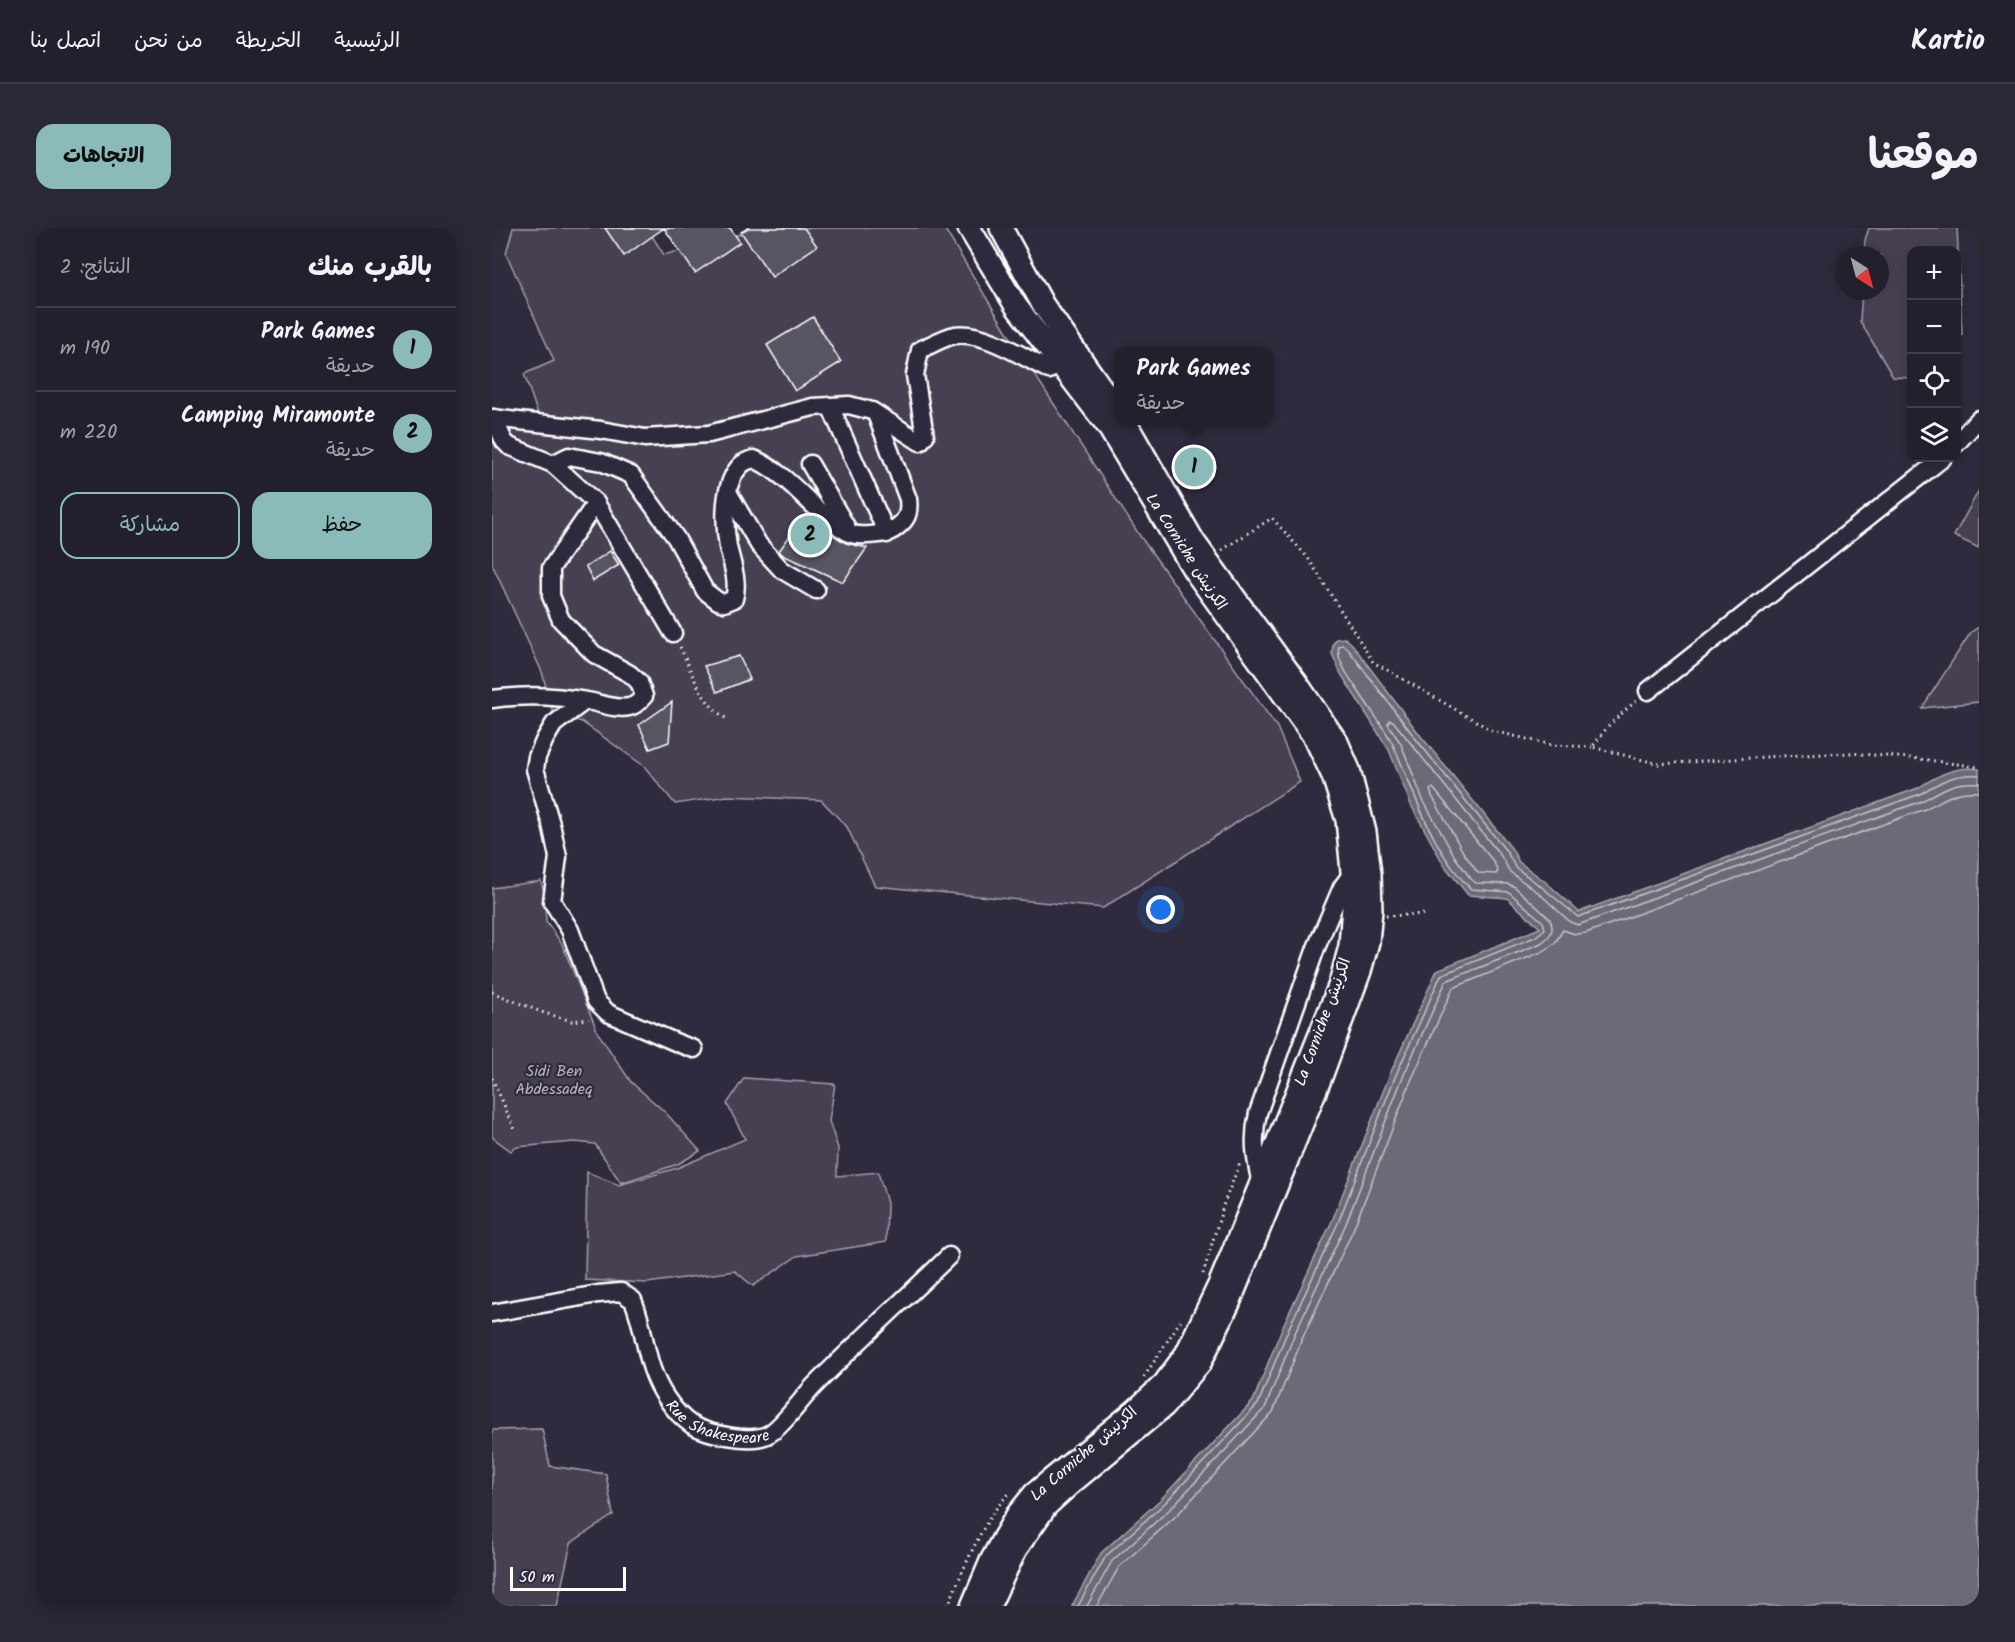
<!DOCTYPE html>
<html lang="ar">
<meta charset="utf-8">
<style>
:root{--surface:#23202e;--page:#2b2836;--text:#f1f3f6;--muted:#a3a3aa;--line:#403e4a;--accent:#8bbbb9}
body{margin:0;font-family:Kalam,"Playpen Sans Arabic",sans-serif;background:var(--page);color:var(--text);direction:rtl}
.controls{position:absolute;right:18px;top:18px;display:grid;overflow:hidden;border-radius:12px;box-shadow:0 3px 15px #0003}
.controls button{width:54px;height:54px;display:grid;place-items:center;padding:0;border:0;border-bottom:2px solid var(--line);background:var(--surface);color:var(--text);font:30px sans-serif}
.compass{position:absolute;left:1343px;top:18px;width:54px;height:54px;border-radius:50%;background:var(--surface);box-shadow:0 3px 15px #0003;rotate:144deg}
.scale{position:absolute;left:18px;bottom:15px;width:116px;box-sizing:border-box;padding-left:6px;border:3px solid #fff;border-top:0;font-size:16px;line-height:21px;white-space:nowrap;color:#fff;-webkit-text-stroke:4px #2f2a3d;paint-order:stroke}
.you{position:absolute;left:669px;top:682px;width:21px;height:21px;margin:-15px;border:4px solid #fff;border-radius:50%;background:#1a73e8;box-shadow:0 0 0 9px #1a73e833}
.badge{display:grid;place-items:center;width:39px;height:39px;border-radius:50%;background:var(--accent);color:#111;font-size:20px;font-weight:700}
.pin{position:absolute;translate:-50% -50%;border:3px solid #fff;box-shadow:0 2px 6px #0006}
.popup{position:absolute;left:622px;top:119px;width:159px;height:78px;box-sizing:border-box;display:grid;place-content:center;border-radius:12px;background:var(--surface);filter:drop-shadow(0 2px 4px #0005);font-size:20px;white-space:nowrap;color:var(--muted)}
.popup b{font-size:22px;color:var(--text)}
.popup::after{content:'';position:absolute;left:50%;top:100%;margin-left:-12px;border:12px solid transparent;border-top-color:var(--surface)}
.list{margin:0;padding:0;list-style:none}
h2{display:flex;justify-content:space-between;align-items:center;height:78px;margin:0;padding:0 24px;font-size:26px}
h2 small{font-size:20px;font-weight:400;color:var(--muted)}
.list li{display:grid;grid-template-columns:39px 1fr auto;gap:18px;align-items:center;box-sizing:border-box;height:84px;padding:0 24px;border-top:2px solid var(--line)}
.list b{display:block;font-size:22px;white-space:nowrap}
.list p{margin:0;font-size:20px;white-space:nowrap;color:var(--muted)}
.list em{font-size:20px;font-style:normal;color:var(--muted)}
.actions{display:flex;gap:12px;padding:18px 24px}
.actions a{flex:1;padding:14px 0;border:2px solid var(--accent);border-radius:18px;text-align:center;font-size:21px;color:var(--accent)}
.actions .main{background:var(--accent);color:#111}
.icon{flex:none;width:33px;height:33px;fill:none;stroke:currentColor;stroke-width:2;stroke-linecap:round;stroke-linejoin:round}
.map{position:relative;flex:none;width:1487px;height:1378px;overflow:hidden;direction:ltr;border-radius:18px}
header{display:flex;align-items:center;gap:36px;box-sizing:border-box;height:84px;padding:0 30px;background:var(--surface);border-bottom:2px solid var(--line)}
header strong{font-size:28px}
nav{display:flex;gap:33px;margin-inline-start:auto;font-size:21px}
.intro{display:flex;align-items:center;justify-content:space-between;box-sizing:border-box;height:144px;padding:0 36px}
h1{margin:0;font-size:42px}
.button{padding:15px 27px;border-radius:18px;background:var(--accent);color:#111;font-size:21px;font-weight:700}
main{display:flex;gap:36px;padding:0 36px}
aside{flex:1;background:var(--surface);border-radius:18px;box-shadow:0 3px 15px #0003}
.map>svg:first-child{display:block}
.green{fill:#464152;stroke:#a2a0a8;stroke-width:1.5}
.water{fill:#6d6a77;stroke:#a7a6ad;stroke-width:1.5}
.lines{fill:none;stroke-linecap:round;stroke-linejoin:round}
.shore{stroke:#c5c3c9;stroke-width:1.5}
.building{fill:#595564;stroke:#fff;stroke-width:1.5}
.minor-casing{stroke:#fff;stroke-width:21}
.major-casing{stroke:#fff;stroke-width:26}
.path{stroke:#fff;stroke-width:3;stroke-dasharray:1.5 4.5;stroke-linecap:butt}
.minor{stroke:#2f2a3d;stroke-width:16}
.major{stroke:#2f2a3d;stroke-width:21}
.labels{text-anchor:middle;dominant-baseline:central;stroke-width:4.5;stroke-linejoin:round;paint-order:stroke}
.street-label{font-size:16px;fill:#fff;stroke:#2f2a3d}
.park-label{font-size:16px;fill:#b5b3ba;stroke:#2f2a3d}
</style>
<header>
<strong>Kartio</strong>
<nav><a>الرئيسية</a><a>الخريطة</a><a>من نحن</a><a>اتصل بنا</a></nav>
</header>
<div class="intro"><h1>موقعنا</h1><a class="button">الاتجاهات</a></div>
<main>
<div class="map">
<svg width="1487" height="1378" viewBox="0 0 1487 1378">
<rect width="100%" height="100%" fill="#2f2a3d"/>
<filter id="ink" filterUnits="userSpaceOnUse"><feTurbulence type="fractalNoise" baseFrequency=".0167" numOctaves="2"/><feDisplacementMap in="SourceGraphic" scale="12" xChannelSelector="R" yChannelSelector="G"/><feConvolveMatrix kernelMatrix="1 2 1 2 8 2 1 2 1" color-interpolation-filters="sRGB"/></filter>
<g filter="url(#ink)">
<path class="green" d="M21 0H155L172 27 271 0H452L515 104 648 308 785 499 808 554 611 680 383 658 355 599 329 572 235 568 183 576 152 538 90 494 61 485 50 444 0 336V194L50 198 32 146 62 133 14 25Z
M1377 0H1465L1470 106 1465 115 1464 22H1420L1419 150 1401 149 1368 93 1370 63H1388V27H1372L1373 12Z
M1487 262V320L1462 308Z
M1487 399V474L1430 480 1479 404Z
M49 653 52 665 54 693 70 716 106 805 139 854 173 884 208 923 186 936 129 955 103 916 82 914 25 919 19 923 0 909V660Z
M252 850 343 856 337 893 346 920 345 948 386 944 395 975 394 1014 305 1028 261 1058 243 1043 155 1055 93 1052 95 944 127 957 185 940 253 911 235 876Z
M50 1201 58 1238 114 1246 121 1287 79 1315 65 1378H0V1202Z"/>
<path class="water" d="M853 410 860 416 928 507 1020 621 1027 634 1055 655 1087 684 1426 560C1444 548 1465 537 1487 541V1378H580L609 1325 669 1271 761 1173 790 1100 840 993 898 846 945 742 1048 700 1015 670 976 667 952 637 919 577 897 522 849 446 840 426 841 416 844 411Z"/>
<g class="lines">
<path class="shore" d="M941 560 1001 633 1006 643 1004 646 986 645 971 624 940 568 938 562Z
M586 1378 614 1328 673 1275 766 1176 796 1102 846 995 903 849 949 747 1043 709 1053 701 1051 694 1017 664 979 661C941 625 924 568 903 521 895 503 882 487 871 470 863 457 843 434 847 418L851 417 856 421 924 511 1015 624 1023 639 1051 660 1086 689 1428 566C1447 554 1464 545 1487 547
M595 1378 620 1333 678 1281 773 1180 803 1105 853 998 910 851 954 753 1047 716C1058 710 1064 702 1057 690L1023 659 1016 656 984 655 979 651 963 629 931 572 909 516 896 496 897 492 901 493 1009 628 1018 644 1047 665 1078 694 1086 697 1430 573C1451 561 1462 553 1487 555
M605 1378 627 1339 685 1287 781 1184 811 1109 861 1002 918 855 961 760 1052 723 1063 715 1071 702 1083 706 1094 705 1433 581C1454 571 1462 562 1487 564"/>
</g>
<path class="building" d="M113 0H172L132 28Z
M172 0H238L248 14 203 45Z
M256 0H312L325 18 280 49 249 4Z
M321 89 349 134 303 163 275 117Z
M335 303 354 315 375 320 351 354 291 327 287 323 300 305 325 320Z
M118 323 127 337 101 353 94 339Z
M247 428 258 451 225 464 212 438Z
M180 474 177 514 158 521 147 497Z"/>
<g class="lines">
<g class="minor-casing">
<g id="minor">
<path d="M338 178 395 306"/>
<path d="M0 190 109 202 153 210 217 206 321 179 357 177 380 183 428 214 433 208 423 147 428 122C439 117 452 109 463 107 492 103 531 129 557 142L578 133"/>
<path d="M2 190 12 213 17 218 61 236"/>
<path d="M1464 216 1487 191"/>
<path d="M318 236 355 300"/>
<path d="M236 264 267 317 290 342 324 362"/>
<path d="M181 405 104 275 61 236 77 228 109 234 139 247 184 310 213 363 226 373 232 375 242 371C247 354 240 336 236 319 232 295 230 256 249 237 252 234 258 232 262 231 299 247 321 285 357 305 365 309 393 307 401 302 414 293 418 287 416 271L384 186"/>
<path d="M1156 463 1451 230"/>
<path d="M0 471C30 467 65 468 95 473 108 475 124 482 137 479 143 478 148 473 152 468L147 454 138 446 102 426 69 392 59 368V340L104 275"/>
<path d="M93 473 62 496 53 511 45 529 43 541 59 596 66 629 60 673 78 702 104 773 116 785 188 816 202 821"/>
<path d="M769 955C763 931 760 910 766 885L824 720 850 659 861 644"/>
<path id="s1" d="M0 1085 106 1066 129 1064 141 1072C155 1105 152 1138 175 1171 181 1180 191 1191 200 1197 216 1206 258 1215 275 1207 289 1201 310 1170 322 1158 366 1113 413 1071 457 1028"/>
</g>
</g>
<g class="major-casing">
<path id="major" d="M477 0 524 78 616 198 702 342 823 510 841 548 855 592 862 664 858 718 848 756 769 955 728 1055 694 1126 672 1156 644 1182 543 1265 525 1287 512 1309 499 1333 480 1378
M509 0 551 77 627 185
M497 1378 524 1321 554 1278 577 1257 672 1178 708 1135 737 1075 829 849 868 743 876 714 879 682 878 646 873 604 857 542 845 514 806 457 702 314 632 192"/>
</g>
<path class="path" d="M730 322 780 290 816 330 881 434 1001 503 1060 517 1100 519
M188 419C201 447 209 475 235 491
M1144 473 1118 496 1100 519 1167 536 1289 528 1358 525 1428 531 1487 539
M894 688 934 686
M0 764 49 784 80 793 97 791
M0 850 24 904
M711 1046 732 975 748 935
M652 1149 689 1092
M456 1378C470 1345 492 1288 518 1265"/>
<use href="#minor" class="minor"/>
<use href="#major" class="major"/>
</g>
</g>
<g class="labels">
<g class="street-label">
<text transform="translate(694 324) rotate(57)">La Corniche الكرنيش</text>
<text transform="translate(831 794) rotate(-70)">La Corniche الكرنيش</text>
<text stroke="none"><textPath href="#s1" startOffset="310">Rue Shakespeare</textPath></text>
<text transform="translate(592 1226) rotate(-41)">La Corniche الكرنيش</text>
</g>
<g class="park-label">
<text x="62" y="843">Sidi Ben<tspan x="62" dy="18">Abdessadeq</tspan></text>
</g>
</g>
</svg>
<div class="controls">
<button>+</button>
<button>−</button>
<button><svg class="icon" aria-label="locate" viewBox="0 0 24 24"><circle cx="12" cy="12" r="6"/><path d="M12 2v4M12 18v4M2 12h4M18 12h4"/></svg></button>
<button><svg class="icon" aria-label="layers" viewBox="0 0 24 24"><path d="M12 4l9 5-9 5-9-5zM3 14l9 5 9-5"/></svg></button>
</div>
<svg class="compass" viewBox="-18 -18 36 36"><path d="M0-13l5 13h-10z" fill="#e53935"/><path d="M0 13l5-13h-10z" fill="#a3a3aa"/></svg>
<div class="scale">50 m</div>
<div class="you"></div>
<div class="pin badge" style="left:702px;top:239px">1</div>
<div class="popup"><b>Park Games</b>حديقة</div>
<div class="pin badge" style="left:318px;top:307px">2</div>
</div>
<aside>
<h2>بالقرب منك<small>النتائج: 2</small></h2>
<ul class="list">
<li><span class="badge">1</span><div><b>Park Games</b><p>حديقة</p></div><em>190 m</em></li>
<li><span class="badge">2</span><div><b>Camping Miramonte</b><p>حديقة</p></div><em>220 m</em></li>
</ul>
<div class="actions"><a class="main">حفظ</a><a>مشاركة</a></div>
</aside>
</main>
